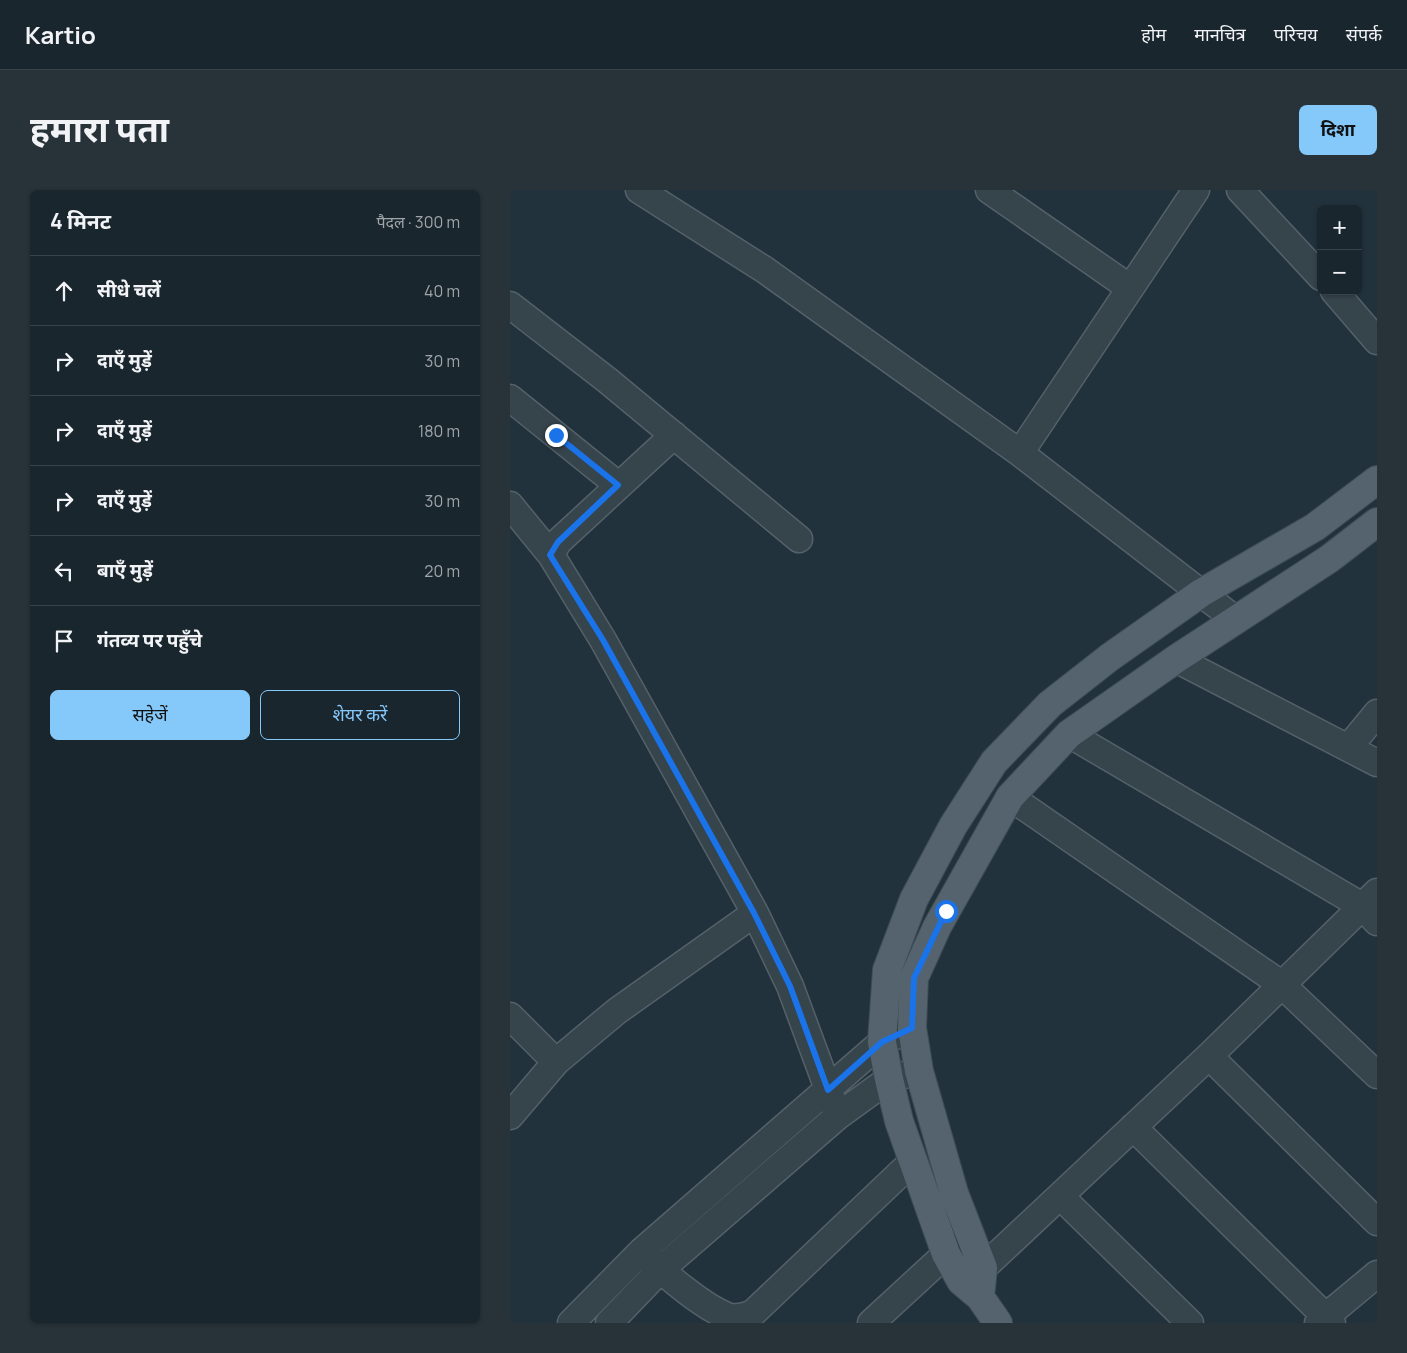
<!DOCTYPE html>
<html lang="hi">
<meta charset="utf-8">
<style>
:root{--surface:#1a262d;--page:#273239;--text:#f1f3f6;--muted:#9fa5aa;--line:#384349;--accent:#85c8fa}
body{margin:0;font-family:Manrope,"Noto Sans Devanagari",sans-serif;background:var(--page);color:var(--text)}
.controls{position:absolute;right:15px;top:15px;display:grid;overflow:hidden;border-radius:8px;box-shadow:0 1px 4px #0004}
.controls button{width:45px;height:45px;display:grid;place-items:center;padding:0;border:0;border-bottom:1px solid var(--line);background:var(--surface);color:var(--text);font:25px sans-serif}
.stop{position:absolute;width:15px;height:15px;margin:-11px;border:4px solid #1a73e8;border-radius:50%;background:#fff}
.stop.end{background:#1a73e8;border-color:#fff;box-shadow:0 1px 5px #0008}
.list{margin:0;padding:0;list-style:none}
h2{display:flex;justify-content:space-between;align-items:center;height:65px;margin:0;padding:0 20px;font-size:21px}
h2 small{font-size:16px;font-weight:400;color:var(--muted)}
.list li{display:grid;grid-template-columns:32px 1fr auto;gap:15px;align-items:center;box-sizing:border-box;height:70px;padding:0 20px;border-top:1px solid var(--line)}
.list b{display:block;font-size:19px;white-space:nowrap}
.list em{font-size:16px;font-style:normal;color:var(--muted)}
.actions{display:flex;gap:10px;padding:15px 20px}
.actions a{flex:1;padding:11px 0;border:1px solid var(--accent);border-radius:8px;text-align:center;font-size:18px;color:var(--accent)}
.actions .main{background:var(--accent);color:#111}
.icon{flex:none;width:28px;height:28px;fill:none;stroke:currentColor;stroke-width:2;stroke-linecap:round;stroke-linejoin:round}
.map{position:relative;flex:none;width:867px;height:1133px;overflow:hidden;border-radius:8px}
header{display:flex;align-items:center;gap:30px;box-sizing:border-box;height:70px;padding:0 25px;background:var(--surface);border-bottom:1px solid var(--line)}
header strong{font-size:24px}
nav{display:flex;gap:28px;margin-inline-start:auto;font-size:18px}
.intro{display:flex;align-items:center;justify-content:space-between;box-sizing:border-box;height:120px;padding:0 30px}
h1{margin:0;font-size:35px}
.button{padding:12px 22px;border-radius:8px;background:var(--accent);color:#111;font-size:18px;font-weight:700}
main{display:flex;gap:30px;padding:0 30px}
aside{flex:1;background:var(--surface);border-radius:8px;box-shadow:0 1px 4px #0004}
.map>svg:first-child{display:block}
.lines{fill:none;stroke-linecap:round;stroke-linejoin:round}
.street-casing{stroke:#54616a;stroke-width:29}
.primary-casing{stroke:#3f4d55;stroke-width:30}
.street{stroke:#36444c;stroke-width:26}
.primary{stroke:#54636d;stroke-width:28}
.route{stroke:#1a73e8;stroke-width:6}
</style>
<header>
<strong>Kartio</strong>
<nav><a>होम</a><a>मानचित्र</a><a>परिचय</a><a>संपर्क</a></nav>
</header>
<div class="intro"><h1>हमारा पता</h1><a class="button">दिशा</a></div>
<main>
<aside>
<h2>4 मिनट<small>पैदल · 300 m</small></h2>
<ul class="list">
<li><svg class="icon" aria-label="ahead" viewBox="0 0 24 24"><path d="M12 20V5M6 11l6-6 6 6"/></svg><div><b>सीधे चलें</b></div><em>40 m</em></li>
<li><svg class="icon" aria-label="right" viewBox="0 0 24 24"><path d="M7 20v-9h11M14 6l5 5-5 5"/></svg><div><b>दाएँ मुड़ें</b></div><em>30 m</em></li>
<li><svg class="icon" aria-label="right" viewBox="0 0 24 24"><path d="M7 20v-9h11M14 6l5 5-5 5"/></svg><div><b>दाएँ मुड़ें</b></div><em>180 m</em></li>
<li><svg class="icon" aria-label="right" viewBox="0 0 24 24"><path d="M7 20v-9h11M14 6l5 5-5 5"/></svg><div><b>दाएँ मुड़ें</b></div><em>30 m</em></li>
<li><svg class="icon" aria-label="left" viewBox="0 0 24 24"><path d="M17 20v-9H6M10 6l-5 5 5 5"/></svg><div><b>बाएँ मुड़ें</b></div><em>20 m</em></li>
<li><svg class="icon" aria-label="arrive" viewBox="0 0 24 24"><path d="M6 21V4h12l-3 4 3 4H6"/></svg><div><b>गंतव्य पर पहुँचे</b></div></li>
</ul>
<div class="actions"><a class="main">सहेजें</a><a>शेयर करें</a></div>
</aside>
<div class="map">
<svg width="867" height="1133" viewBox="0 0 867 1133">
<rect width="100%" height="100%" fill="#22323c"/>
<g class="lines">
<g class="street-casing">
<path id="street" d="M129 0 255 80 510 263 726 430
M479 0 620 98
M730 0 811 87
M824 101 867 151
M0 115 97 190 289 349
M0 208 108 295
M510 263 686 0
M0 315 41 365 93 450 245 723 280 796 328 926
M41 365 48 352 164 245
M666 469 867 573
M559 544 852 716 867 732
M839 557 867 523
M500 607 771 794 867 885
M0 826 46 872
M699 866 867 1032
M0 926 46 872 107 821 245 723
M623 937 822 1133
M550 1006 680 1133
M139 1068C156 1086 194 1117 217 1126 226 1129 234 1127 243 1123L402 972
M473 1078 699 866 867 702
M61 1133 132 1061 372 852 402 838
M99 1133 150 1080 328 926 379 889 409 881
M361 1133 436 1064 453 1053
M808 1133 867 1084"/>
</g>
<g class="primary-casing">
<path id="primary" d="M470 1107 473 1078 444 1003 409 881 402 838 404 788 427 737 500 607 559 544 666 469 819 369 867 332
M488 1133 470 1107 451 1091 436 1064 389 931 379 889 372 852 377 780 404 709 443 636 484 572 540 514 600 467 691 403 805 337 867 290"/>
</g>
<use href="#street" class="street"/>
<use href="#primary" class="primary"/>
</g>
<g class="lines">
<path class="route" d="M46 245 108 295 48 352 40 365 93 450 244 723 280 796 318 900 372 852 402 838 404 788 436 721"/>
</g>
</svg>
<div class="controls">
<button>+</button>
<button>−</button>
</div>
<div class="stop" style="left:436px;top:721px"></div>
<div class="stop end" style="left:46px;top:245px"></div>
</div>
</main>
